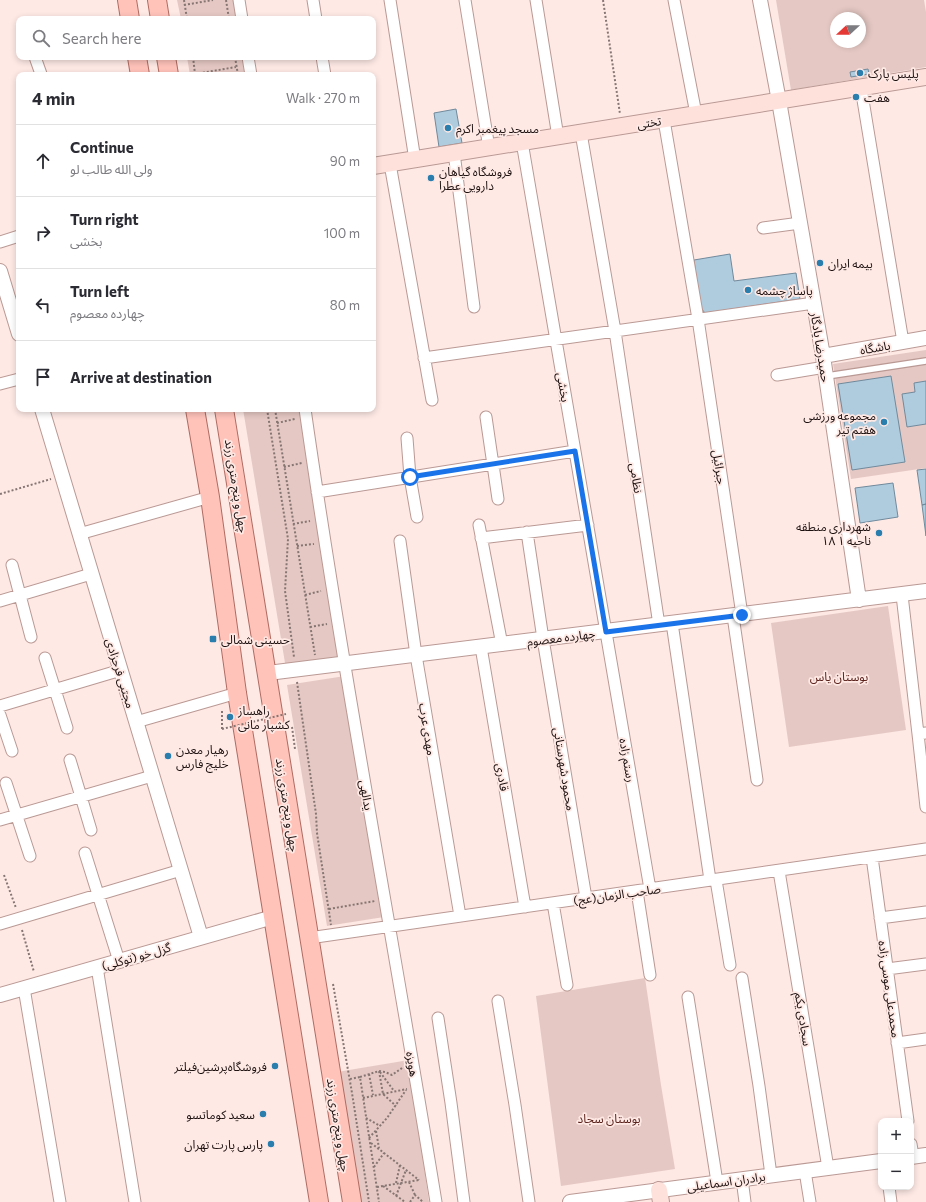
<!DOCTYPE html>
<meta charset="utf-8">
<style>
:root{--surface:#fff;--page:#f2f2f3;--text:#2b2b33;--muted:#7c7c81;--line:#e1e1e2}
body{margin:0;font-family:Commissioner,"Noto Sans Arabic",sans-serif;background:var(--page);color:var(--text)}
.controls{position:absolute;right:12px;bottom:12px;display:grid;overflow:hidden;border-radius:8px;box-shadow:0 2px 6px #0003}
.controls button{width:36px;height:36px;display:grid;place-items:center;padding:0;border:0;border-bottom:1px solid var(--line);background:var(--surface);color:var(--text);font:20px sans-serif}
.compass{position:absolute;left:830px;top:12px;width:36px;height:36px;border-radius:50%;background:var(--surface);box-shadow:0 2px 6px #0003;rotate:249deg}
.stop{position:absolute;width:12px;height:12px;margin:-9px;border:3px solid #1a73e8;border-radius:50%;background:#fff}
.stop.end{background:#1a73e8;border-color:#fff;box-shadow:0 1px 4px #0008}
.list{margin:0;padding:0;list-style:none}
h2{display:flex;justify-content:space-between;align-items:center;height:52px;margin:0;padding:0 16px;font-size:17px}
h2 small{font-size:13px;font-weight:400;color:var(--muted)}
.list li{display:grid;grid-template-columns:26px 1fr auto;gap:12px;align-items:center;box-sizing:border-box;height:72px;padding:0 16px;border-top:1px solid var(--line)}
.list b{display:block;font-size:15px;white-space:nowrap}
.list p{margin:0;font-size:13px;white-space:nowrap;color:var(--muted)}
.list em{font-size:13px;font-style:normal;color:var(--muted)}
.icon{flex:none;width:22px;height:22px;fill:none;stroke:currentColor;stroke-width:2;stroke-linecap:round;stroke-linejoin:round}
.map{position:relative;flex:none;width:926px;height:1202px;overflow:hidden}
.search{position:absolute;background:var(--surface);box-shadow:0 2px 6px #0003;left:16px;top:16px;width:360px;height:44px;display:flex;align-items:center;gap:10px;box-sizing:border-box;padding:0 14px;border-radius:8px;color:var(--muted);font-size:15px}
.panel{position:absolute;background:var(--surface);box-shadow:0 2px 6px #0003;left:16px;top:72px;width:360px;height:340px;border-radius:8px}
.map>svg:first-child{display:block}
.green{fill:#e5c8c3;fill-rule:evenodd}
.building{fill:#afcbde;stroke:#708a9c}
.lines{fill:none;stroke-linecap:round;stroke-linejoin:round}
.service-casing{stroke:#ba9994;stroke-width:8}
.minor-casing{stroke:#ba9994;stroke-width:13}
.tertiary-casing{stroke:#ba9994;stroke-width:16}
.secondary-casing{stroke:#ba9994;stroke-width:18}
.primary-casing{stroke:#b06b61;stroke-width:20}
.path{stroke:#867673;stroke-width:2;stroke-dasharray:2 2;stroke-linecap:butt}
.service{stroke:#fff;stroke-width:5.5}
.minor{stroke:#fff;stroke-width:11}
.tertiary{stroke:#fff;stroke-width:14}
.secondary{stroke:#ffe1dc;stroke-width:16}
.primary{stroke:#ffc3ba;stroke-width:18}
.path-bridge{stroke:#867673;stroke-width:2;stroke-dasharray:2 2;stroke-linecap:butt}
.route{stroke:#1a73e8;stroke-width:5}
.poi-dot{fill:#297eae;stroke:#fee9e5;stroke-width:1.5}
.labels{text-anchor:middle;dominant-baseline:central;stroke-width:3.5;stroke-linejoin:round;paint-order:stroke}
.poi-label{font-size:12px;fill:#1d1110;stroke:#fee9e5;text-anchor:start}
.street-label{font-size:12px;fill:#1d1110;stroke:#fee9e5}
.park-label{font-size:12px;fill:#5b221c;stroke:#fee9e5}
</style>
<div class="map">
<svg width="926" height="1202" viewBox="0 0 926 1202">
<rect width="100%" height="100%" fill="#fee9e5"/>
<path class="green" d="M177 0H236L239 19H181Z
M776 0H924L926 12V67L791 90ZM836 18H860V42H836Z
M187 57H245L248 75H190Z
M926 350V468L851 479 833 364Z
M243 409H301L340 659 286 669Z
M888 606 906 730 789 747 771 623Z
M345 676 384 917 327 926 287 685Z
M645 978 661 1085 675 1169 561 1186 536 996Z
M409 1060 429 1202H357L337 1072Z"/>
<path class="building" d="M868 69 869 74 851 77 850 72Z
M456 109 462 143 439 147 434 113Z
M730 254 734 281 796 273 800 299 705 313 700 307 694 260Z
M891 376 905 462 852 470 838 384Z
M926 381V424L907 427 902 394 915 392 914 383Z
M926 469V504L922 505 917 470Z
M893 483 898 517 860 523 855 488Z
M926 504V536L922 505Z"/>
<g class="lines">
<g class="service-casing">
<path id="service" d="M827 376 926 361"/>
</g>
<g class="minor-casing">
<path id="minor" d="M239 0 242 19
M313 0 316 19
M390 0 415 160
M465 0 489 148
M536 0 558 137
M674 0 696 114
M35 57 41 74
M248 57 251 75
M322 57 325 75
M861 88 903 342
M664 120 698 319 742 615
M581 133 615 331 659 625
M522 142 650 889
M454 153 474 307
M390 164 432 400
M763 228 800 223
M0 242 19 236
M424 358 814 303
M777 375 825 367
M0 384 19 379
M305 409C343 674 393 938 436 1202
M486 417 498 499
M407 438 410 477 417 517
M317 492 575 451
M479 525 502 645
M527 532 543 639 586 898
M79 534 210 497
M481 538 588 525
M400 541 416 655 460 916
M12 565 31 637
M902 595 918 734 926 733
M0 601 91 574
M733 616 757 780
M672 623 710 880
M481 647 525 907
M45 658 67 728
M0 706 121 670
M0 715 12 751
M136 722 237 693
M918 734 926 807
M70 760 91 830
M6 783 30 856
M0 820 152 776
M85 853 119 961
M872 857 908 1121
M779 871 828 1168
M716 880 730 965
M637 891 650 975
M553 903 567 985
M880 918 926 912
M0 924 181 870
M309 938 926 849
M97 967 135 1202
M887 969 926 964
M742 978 759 1086 771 1175
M24 988 60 1202
M688 997 717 1182
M498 1001 515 1105 529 1202
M438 1018 451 1103 464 1202
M897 1043 926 1039
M911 1144 913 1156
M805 1171 810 1202
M742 1179 745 1202
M889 1187 891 1202"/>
</g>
<g class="tertiary-casing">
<path id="tertiary" d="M760 0 779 101 823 356 859 600
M0 271 19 334
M823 356 926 338
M42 409 201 937
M268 673 926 591
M0 995 273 917
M911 1157 926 1155
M570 1202 881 1161"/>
</g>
<g class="secondary-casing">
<path id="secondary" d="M373 166 926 77
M659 1190 661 1202"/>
</g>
<g class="primary-casing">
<path id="primary" d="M127 0 130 19
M157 0 160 19
M137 57 140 75
M166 57 169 75
M195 409 210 497 237 693 319 1202
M224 409 352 1202"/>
</g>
<path class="path" d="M184 0 187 19
M226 0 229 19
M603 0 620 114
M184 5 213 0
M193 57 195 74
M235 57 238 75
M195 74 236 67
M267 409 288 539 285 591 294 657
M275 409 315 655
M277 423 295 419
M284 467 302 463
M0 494 51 479
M293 524 310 521
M297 546 314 544
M305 595 321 591
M310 627 327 624
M297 682 316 814 317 833 331 925
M292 727 295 749
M222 729V711
M4 875 16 908
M329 909 375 901
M22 930 34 972
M333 984 352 1093 369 1202
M379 1071 385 1072 392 1075 402 1068
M380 1072 394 1091
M369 1074 373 1095
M360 1077 379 1071 383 1094 396 1106
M350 1079 360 1077 379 1202
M363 1098 407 1089
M366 1118 380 1126
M376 1131 379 1148
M369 1138 387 1118 406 1090
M371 1143 419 1180
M374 1167 384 1153
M409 1182 415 1195
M396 1183 400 1165
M383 1186 405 1202
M377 1187 419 1180
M396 1196 406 1170
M410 1202 415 1195 423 1202"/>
<use href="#service" class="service"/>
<use href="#minor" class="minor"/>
<use href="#tertiary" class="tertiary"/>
<use href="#secondary" class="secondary"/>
<use href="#primary" class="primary"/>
<path class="path-bridge" d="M222 729 286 714"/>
</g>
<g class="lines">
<path class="route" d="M410 477 575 451 606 632 742 615"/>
</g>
<g class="poi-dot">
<circle cx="860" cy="73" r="4"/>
<circle cx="856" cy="97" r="4"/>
<circle cx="448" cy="128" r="4"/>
<circle cx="431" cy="178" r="4"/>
<circle cx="820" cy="263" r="4"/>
<circle cx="748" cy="290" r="4"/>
<circle cx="884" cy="422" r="4"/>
<circle cx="879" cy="533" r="4"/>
<rect x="209" y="635" width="8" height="8" rx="2"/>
<circle cx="230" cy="717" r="4"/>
<circle cx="168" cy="756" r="4"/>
<circle cx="275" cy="1066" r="4"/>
<circle cx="263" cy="1114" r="4"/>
<circle cx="271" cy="1144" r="4"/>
</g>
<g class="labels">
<g class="poi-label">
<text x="868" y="73">پلیس پارک</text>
<text x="864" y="97">هفت</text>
<text x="456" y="128">مسجد پیغمبر اکرم</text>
<text x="439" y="171">فروشگاه گیاهان<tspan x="439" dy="14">دارویی عطرا</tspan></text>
<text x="828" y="263">بیمه ایران</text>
<text x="756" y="290">پاساژ چشمه</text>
<text x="876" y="415" text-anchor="end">مجموعه ورزشی<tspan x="876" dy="14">هفتم تیر</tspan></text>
<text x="871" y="526" text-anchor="end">شهرداری منطقه<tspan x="871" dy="14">۱۸ ناحیه ۱</tspan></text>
<text x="221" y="639">حسینی شمالی</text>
<text x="238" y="710">راهساز<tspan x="238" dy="14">کشپار مانی</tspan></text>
<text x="176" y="749">رهیار معدن<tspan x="176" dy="14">خلیج فارس</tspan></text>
<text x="267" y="1066" text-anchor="end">فروشگاه‌پرشین‌فیلتر</text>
<text x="255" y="1114" text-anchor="end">سعید کوماتسو</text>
<text x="263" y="1144" text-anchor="end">پارس پارت تهران</text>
</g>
<g class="street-label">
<text transform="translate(649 122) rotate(-9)">تختی</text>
<text transform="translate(821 347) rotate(81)">حمیدرضا یادگار</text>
<text transform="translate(875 347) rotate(-10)">باشگاه</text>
<text transform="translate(564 387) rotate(80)">بخشی</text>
<text transform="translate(720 467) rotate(82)">جبرائیل</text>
<text transform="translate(637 478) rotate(81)">نظامی</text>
<text transform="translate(237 486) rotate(81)">چهل و پنج متری زرند</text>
<text transform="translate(561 637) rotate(-7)">چهارده معصوم</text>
<text transform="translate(121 673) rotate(73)">مجتبی فرحزادی</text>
<text transform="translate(428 729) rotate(81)">مهدی عرب</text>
<text transform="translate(628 760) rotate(80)">رستم زاده</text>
<text transform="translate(565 769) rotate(81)">محمود شهرستانی</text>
<text transform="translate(503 777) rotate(80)">قادری</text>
<text transform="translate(367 795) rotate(80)">یدالهی</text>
<text transform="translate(288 805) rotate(81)">چهل و پنج متری زرند</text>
<text transform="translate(617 894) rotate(-8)">صاحب الزمان(عج)</text>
<text transform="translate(136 956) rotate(-16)">گزل خو (توکلی)</text>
<text transform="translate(890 989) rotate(82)">محمدعلی موسی زاده</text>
<text transform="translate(804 1019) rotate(81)">سجادی یکم</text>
<text transform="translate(413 1064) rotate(81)">هویزه</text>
<text transform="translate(339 1125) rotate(81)">چهل و پنج متری زرند</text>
<text transform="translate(726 1181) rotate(-8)">برادران اسماعیلی</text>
</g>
<g class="park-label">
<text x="839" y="676">بوستان یاس</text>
<text x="609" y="1118">بوستان سجاد</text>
</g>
</g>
</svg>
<div class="controls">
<button>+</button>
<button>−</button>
</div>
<svg class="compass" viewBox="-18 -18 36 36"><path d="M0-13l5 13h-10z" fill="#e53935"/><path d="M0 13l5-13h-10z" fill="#7c7c81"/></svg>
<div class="stop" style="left:410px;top:477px"></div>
<div class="stop end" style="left:742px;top:615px"></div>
<div class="search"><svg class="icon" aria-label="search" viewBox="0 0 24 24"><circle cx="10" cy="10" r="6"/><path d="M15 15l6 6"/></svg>Search here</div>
<section class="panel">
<h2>4 min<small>Walk · 270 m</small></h2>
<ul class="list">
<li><svg class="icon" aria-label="ahead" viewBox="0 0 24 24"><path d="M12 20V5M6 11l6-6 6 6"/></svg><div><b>Continue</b><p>ولی الله طالب لو</p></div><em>90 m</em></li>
<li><svg class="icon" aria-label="right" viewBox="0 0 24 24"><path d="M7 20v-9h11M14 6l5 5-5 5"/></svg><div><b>Turn right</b><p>بخشی</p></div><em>100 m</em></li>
<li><svg class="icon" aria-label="left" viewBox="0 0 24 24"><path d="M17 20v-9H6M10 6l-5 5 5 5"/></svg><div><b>Turn left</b><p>چهارده معصوم</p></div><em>80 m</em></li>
<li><svg class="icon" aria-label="arrive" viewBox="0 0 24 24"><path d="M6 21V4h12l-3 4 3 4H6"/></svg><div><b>Arrive at destination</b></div></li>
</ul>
</section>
</div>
